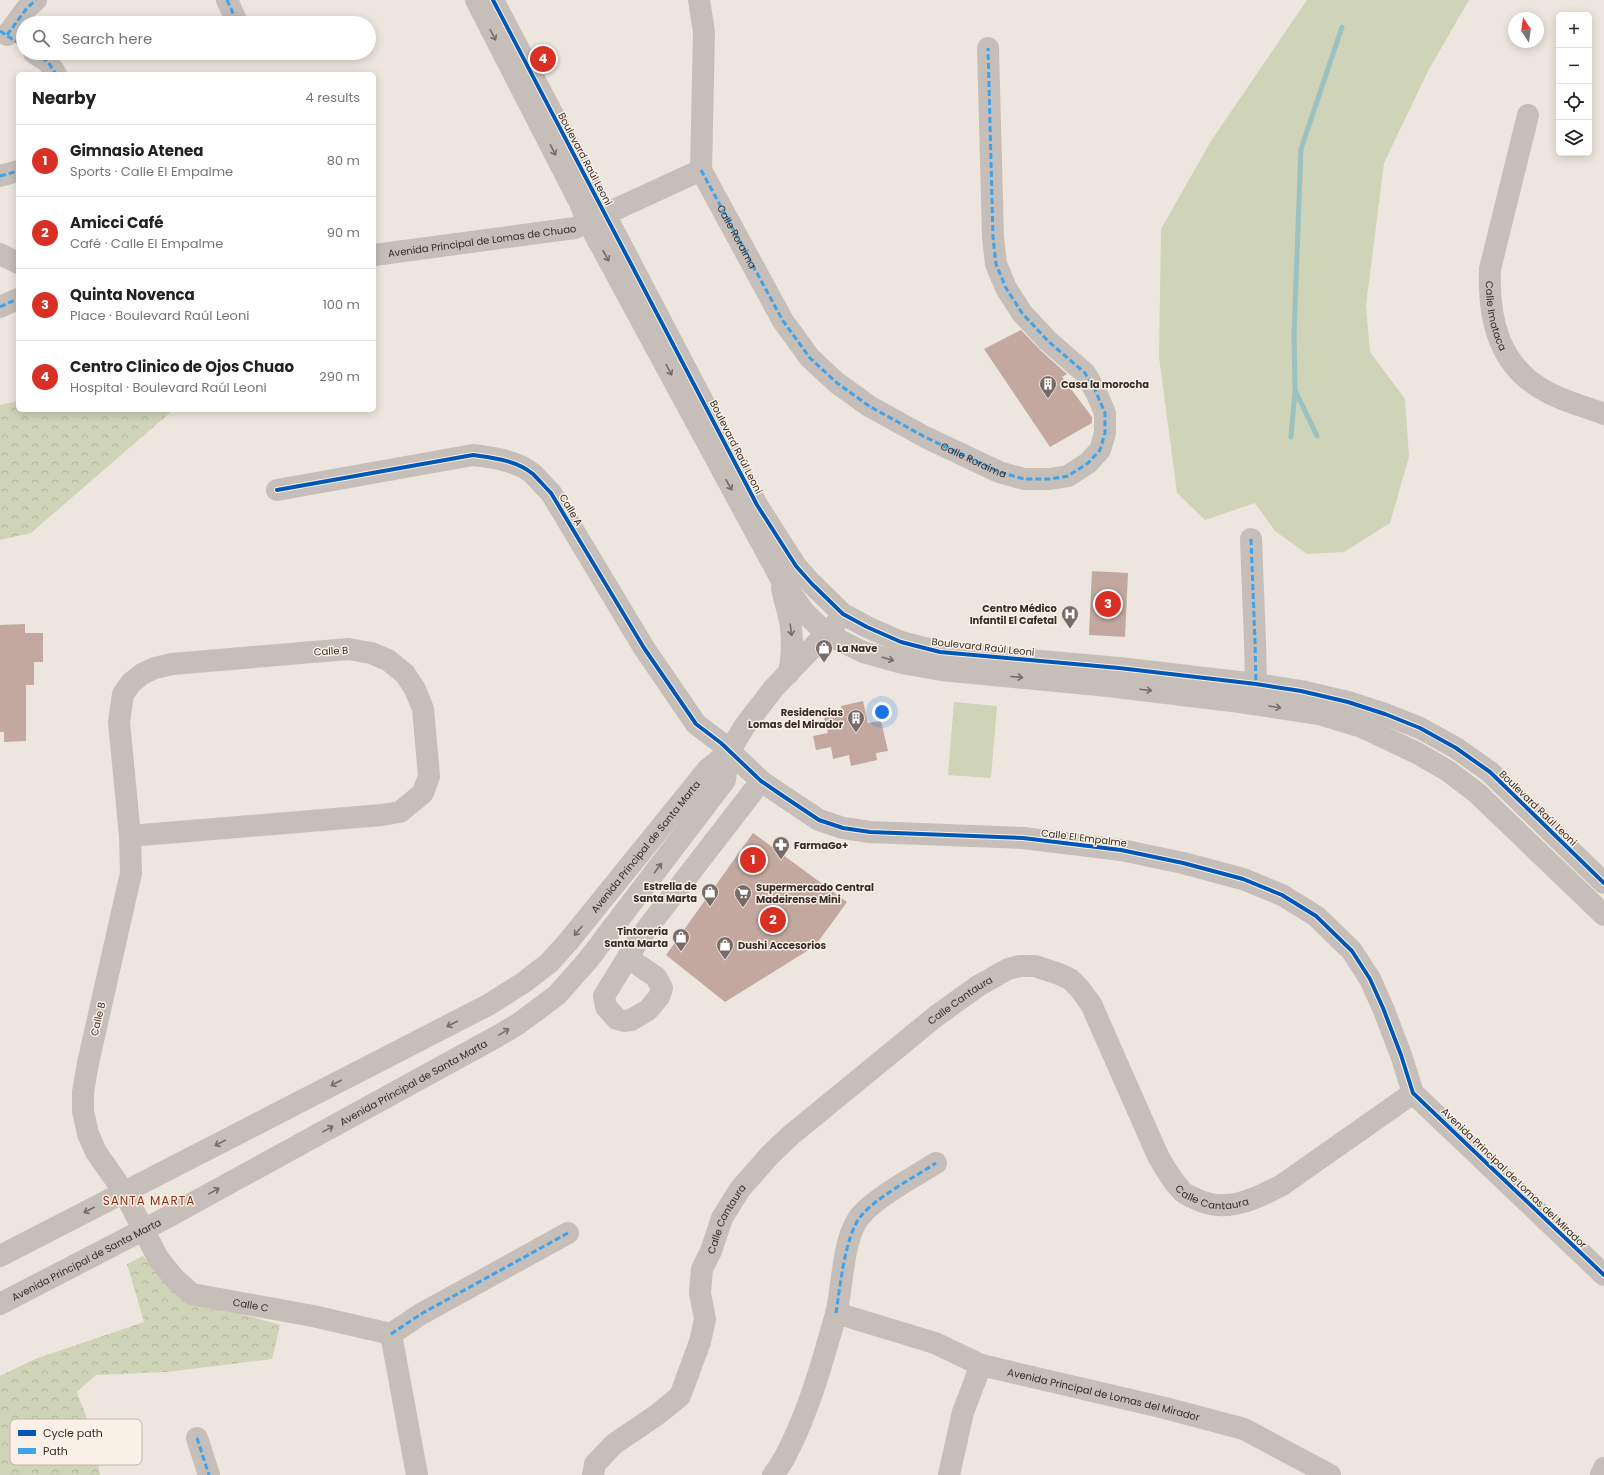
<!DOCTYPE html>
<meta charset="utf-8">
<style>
:root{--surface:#fff;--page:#f6f6f6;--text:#222;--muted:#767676;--line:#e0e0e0;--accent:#d93025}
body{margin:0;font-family:Poppins,sans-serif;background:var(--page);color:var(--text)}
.controls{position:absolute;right:12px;top:12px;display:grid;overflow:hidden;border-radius:6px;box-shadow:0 2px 10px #0003}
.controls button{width:36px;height:36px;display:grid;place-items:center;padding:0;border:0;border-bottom:1px solid var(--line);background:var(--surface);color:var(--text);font:20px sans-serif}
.compass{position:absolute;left:1508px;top:12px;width:36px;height:36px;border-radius:50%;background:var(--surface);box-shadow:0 2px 10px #0003;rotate:347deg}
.you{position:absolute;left:882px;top:712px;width:14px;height:14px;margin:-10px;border:3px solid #fff;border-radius:50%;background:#1a73e8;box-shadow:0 0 0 6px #1a73e833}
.badge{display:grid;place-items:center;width:26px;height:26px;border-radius:50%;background:var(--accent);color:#fff;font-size:13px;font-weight:700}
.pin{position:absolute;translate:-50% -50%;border:2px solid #fff;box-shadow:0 1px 4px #0006}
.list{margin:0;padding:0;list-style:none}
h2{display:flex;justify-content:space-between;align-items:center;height:52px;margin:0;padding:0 16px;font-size:17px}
h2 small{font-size:13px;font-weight:400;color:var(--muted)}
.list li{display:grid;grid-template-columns:26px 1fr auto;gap:12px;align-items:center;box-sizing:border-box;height:72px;padding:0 16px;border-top:1px solid var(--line)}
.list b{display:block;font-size:15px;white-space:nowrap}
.list p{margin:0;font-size:13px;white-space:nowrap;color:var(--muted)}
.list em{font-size:13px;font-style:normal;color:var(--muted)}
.icon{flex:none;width:22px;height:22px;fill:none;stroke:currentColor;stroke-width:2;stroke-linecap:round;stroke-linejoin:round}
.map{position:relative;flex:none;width:1604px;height:1475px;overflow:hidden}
.search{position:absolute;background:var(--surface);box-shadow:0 2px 10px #0003;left:16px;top:16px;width:360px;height:44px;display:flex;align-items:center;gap:10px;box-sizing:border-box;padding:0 14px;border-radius:22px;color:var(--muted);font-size:15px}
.panel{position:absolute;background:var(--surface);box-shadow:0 2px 10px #0003;left:16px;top:72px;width:360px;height:340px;border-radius:6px}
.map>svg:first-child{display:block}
.forest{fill:url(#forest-crowns)}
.park{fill:#cfd3b7}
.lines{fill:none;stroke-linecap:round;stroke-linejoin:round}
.stream{stroke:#99c2c0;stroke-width:5}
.building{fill:#c2a89f}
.minor{stroke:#c6beb8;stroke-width:22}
.quiet{stroke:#3fa3eb;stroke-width:3;stroke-dasharray:6 3;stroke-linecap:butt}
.cycleway-casing{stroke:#fbf0e5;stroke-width:6}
.cycleway{stroke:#0057b8;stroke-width:4}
.oneway{stroke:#776d68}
.labels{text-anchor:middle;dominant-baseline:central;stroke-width:3;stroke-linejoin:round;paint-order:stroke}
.street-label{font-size:10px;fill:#372b26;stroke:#fbf0e5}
.poi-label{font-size:10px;font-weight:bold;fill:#372b26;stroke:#fbf0e5;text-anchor:start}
.quarter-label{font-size:12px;letter-spacing:1px;fill:#8c3018;stroke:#fbf0e5}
.key{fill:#fbf0e5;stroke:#c0b5ac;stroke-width:1}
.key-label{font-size:11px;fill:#372b26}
</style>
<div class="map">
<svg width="1604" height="1475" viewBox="0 0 1604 1475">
<defs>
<pattern id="forest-crowns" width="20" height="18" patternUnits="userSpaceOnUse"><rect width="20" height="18" fill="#cfd3b7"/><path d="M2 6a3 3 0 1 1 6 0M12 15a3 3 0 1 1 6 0" fill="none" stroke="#b2b59d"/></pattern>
</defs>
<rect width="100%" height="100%" fill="#ede6de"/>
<path class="forest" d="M18 401V410H173L31 533 0 540V405Z
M143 1256 179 1296 280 1325 272 1359 167 1372 96 1375 77 1392 92 1432 100 1475H0V1376L35 1359 144 1322 127 1264Z"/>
<path class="park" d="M1307 0H1469L1428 71 1384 163 1366 305 1370 352 1405 399 1409 457 1390 523 1344 552 1307 554 1275 531 1255 503 1205 520 1177 493 1159 357 1161 229 1211 141Z
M954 702 997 706 991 778 948 775Z"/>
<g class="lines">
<path class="stream" d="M1296 392 1317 436
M1291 437 1295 391 1294 335 1301 149 1342 27"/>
</g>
<path class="building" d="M1021 330 1040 350 1067 374 1062 377 1092 417V423L1050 447 984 349Z
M1092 571 1128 573 1125 637 1089 635Z
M25 624V633H43V662H34V685H26V741L4 742V732H0V625Z
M863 701 868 723 881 721 888 751 876 753 877 760 851 766 849 755 833 759 831 747 816 750 813 736 828 733 824 718 843 714 841 706Z
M753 833 847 902 815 946 725 1002 666 955Z"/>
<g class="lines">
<g class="minor">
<path d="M227 0 236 20"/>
<path d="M476 0 579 201 588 222 781 579 805 613 827 634 863 652 902 663 941 670 1108 686 1240 702 1319 714 1362 727 1417 753 1448 771 1477 793 1604 915"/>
<path d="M493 0 757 505 796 566 812 584 843 614 867 627 901 642 940 652 1119 668 1256 684 1301 691 1348 702 1385 714 1420 728 1456 748 1490 772 1604 883"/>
<path id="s1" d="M699 0 704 32 701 170 783 321 810 358 837 383 869 406 925 437 999 472 1024 479H1050L1068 476 1088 463 1100 450 1105 433V413L1096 392 1085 373 1048 341 1022 313 1006 288 996 264 993 237 988 48"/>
<path d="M7 35 27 8 36 0"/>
<path d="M34 53 48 62 56 74"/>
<path id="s2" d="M1528 115 1490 269C1488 320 1499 368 1549 393 1566 402 1586 407 1604 414"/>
<path d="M0 176 18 171"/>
<path d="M0 254 18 263"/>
<path id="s3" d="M374 255 575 228 701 170"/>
<path d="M0 307 18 299"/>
<path d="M277 490 473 455C494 458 516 460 533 474 539 480 545 487 551 493L644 648 696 724 721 743 761 781 780 794 819 820 843 828 870 832 1023 838 1121 850 1183 863 1243 879 1282 895 1316 916 1352 951 1370 979 1383 1008 1401 1055 1413 1093 1604 1275"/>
<path d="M1251 539 1255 642 1256 684"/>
<path d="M782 588C784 601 790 615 791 628 793 644 792 658 789 673"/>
<path d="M349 649 371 653 388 660 405 674 415 689 423 709 429 776 423 793 400 812 382 815 130 836 119 722 123 694 131 683 142 674 155 668 172 664Z"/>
<path id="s4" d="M130 836 131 873 88 1063 83 1092V1111L88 1134 96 1152 124 1192 158 1258 174 1278 192 1294 313 1316 391 1334 417 1475"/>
<path d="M628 958 656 977 662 988 659 997 648 1010 631 1020 624 1021 617 1019 606 1007 604 996 639 939 761 781"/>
<path id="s5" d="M0 1256 488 1005 523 983 549 963 568 942 708 769 729 752 744 727 773 689 836 623"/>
<path id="s6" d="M0 1304 164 1219 496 1037 518 1024 557 995 588 960 725 780 729 752"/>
<path d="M836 1313 935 1343 981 1365"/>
<path d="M391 1334 421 1314 568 1233"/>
<path d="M197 1438 209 1475"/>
<path id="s7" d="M593 1475 595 1464 614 1444 658 1414 680 1396 700 1342 705 1319 700 1293 702 1269 711 1251 722 1218 740 1189 770 1155 791 1135 935 1017 978 986 1008 969 1020 966H1035L1059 974 1070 979 1079 988 1091 1004 1158 1156C1165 1169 1172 1181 1183 1192 1186 1195 1192 1197 1196 1199 1225 1214 1256 1199 1282 1185L1413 1093"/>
<path d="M773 1475C779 1467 785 1458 789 1449 810 1407 823 1360 836 1314 843 1287 842 1237 861 1215 878 1196 914 1177 936 1163"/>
<path id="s8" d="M949 1475 963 1412 981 1365 1165 1408 1244 1429 1330 1475"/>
<path d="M1601 1475 1604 1468"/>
</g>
<path class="quiet" d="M227 0 236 20
M0 31 23 46
M7 35 27 8 36 0
M34 53 48 62 56 74
M701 170 783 321 810 358 837 383 869 406 925 437 999 472 1024 479H1050L1068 476 1088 463 1100 450 1105 433V413L1096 392 1085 373 1048 341 1022 313 1006 288 996 264 993 237 988 48
M0 176 18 171
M0 307 15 300
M1251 539 1255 642 1256 684
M836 1313C840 1287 845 1235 861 1216 876 1197 915 1177 936 1163
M391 1334 421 1314 568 1233
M197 1438 209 1475"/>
<g class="cycleway-casing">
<path id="cycleway" d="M493 0 757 505 796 566 812 584 843 614 867 627 901 642 940 652 1119 668 1256 684 1301 691 1348 702 1385 714 1420 728 1456 748 1490 772 1604 883
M277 490 473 455C494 458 516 460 533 474 539 480 545 487 551 493L644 648 696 724 721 743 761 781 780 794 819 820 843 828 870 832 1023 838 1121 850 1183 863 1243 879 1282 895 1316 916 1352 951 1370 979 1383 1008 1401 1055 1413 1093 1604 1275"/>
</g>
<use href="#cycleway" class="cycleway"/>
</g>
<defs><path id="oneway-shaft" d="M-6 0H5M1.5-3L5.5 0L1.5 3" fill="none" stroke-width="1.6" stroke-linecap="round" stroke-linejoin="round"/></defs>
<g class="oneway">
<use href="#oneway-shaft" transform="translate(493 35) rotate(63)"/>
<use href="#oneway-shaft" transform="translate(553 150) rotate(63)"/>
<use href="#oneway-shaft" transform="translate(606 256) rotate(61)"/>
<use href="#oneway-shaft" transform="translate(669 370) rotate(62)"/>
<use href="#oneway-shaft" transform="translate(729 485) rotate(61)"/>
<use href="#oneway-shaft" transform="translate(791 630) rotate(82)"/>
<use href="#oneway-shaft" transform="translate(888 659) rotate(16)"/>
<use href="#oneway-shaft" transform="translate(1017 677) rotate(5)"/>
<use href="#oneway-shaft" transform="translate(1146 690) rotate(7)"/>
<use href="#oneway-shaft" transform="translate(1275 707) rotate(9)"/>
<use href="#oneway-shaft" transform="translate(658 868) rotate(-53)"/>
<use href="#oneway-shaft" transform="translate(578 931) rotate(130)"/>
<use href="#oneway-shaft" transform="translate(452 1024) rotate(153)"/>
<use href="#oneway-shaft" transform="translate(504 1032) rotate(-31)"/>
<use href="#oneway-shaft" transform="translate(336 1083) rotate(153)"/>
<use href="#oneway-shaft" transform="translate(328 1129) rotate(-29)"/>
<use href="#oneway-shaft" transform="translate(220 1143) rotate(153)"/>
<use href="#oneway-shaft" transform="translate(214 1191) rotate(-29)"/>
<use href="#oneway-shaft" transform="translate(89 1210) rotate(153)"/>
</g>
<defs>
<g id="building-pin" transform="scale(0.9)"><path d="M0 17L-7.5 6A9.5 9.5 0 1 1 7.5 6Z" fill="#776c66" stroke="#fbf0e5"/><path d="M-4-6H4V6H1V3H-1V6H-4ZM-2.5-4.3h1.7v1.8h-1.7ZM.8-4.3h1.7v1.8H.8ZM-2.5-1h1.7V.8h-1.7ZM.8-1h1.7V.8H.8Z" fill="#fff"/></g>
<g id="hospital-pin" transform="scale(0.9)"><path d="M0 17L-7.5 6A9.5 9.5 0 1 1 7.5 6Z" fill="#776c66" stroke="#fbf0e5"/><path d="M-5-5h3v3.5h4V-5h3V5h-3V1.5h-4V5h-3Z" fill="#fff"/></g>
<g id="shop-pin" transform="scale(0.9)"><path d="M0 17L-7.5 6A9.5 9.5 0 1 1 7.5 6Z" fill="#776c66" stroke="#fbf0e5"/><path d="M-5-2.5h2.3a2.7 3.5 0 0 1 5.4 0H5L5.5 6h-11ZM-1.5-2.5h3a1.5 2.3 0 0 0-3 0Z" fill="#fff"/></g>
<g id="pharmacy-pin" transform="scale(0.9)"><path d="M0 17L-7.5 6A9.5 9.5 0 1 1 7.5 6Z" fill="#776c66" stroke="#fbf0e5"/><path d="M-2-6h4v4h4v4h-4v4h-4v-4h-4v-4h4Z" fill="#fff"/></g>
<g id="supermarket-pin" transform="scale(0.9)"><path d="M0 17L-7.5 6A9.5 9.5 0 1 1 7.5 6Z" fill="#776c66" stroke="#fbf0e5"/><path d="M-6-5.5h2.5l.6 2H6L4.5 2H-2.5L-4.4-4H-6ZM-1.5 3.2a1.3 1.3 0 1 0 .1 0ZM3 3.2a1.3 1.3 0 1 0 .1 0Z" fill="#fff"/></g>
</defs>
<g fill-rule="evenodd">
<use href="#building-pin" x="1048" y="384"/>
<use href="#hospital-pin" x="1070" y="614"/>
<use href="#shop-pin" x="824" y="648"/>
<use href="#building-pin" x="856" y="718"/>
<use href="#pharmacy-pin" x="781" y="845"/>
<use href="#shop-pin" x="710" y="892"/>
<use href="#supermarket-pin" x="743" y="893"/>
<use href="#shop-pin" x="681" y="937"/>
<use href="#shop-pin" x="725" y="945"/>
</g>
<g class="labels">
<g class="street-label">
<text transform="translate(585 159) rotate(62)">Boulevard Raúl Leoni</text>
<text stroke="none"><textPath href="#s1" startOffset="246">Calle Roraima</textPath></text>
<text stroke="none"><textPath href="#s3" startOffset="109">Avenida Principal de Lomas de Chuao</textPath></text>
<text stroke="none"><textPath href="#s2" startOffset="206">Calle Imataca</textPath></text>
<text transform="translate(736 447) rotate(63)">Boulevard Raúl Leoni</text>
<text stroke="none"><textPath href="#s1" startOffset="582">Calle Roraima</textPath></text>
<text transform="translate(571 510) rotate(59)">Calle A</text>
<text transform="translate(983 647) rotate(6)">Boulevard Raúl Leoni</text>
<text transform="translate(331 651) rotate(-3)">Calle B</text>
<text transform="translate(1538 808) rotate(44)">Boulevard Raúl Leoni</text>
<text transform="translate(1084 838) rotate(7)">Calle El Empalme</text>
<text stroke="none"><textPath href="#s5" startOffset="774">Avenida Principal de Santa Marta</textPath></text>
<text stroke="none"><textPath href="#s7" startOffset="632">Calle Cantaura</textPath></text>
<text transform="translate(98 1019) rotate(-77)">Calle B</text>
<text stroke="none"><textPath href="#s6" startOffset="469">Avenida Principal de Santa Marta</textPath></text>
<text transform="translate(1514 1178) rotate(44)">Avenida Principal de Lomas del Mirador</text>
<text stroke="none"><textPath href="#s7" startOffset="1027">Calle Cantaura</textPath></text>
<text stroke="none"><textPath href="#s7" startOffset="308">Calle Cantaura</textPath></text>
<text stroke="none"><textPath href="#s6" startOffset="97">Avenida Principal de Santa Marta</textPath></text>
<text stroke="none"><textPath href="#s4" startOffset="556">Calle C</textPath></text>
<text stroke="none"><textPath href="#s8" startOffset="241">Avenida Principal de Lomas del Mirador</textPath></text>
</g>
<g class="poi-label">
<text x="1061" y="384">Casa la morocha</text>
<text x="1057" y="608" text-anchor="end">Centro Médico<tspan x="1057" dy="12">Infantil El Cafetal</tspan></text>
<text x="837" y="648">La Nave</text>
<text x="843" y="712" text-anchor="end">Residencias<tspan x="843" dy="12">Lomas del Mirador</tspan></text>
<text x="794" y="845">FarmaGo+</text>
<text x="697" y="886" text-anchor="end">Estrella de<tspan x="697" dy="12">Santa Marta</tspan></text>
<text x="756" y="887">Supermercado Central<tspan x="756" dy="12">Madeirense Mini</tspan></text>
<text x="668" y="931" text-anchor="end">Tintorería<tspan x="668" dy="12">Santa Marta</tspan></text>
<text x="738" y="945">Dushi Accesorios</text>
</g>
<g class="quarter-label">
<text x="149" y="1200">SANTA MARTA</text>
</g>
</g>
<rect x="10" y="1419" width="132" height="46" rx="6" class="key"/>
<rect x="18" y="1430" width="18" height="6" fill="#0057b8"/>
<rect x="18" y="1448" width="18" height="6" fill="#3fa3eb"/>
<g class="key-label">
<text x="43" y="1437">Cycle path</text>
<text x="43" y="1455">Path</text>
</g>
</svg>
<div class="controls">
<button>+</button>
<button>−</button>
<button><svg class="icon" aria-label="locate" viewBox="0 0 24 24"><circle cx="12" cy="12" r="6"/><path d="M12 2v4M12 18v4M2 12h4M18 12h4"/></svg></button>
<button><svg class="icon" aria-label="layers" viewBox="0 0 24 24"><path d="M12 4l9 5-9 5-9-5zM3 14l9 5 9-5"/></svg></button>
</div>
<svg class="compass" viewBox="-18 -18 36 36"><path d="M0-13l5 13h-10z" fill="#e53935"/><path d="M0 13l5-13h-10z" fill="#767676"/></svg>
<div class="you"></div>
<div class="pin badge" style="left:753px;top:860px">1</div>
<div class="pin badge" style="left:773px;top:920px">2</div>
<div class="pin badge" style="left:1108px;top:604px">3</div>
<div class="pin badge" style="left:543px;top:59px">4</div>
<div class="search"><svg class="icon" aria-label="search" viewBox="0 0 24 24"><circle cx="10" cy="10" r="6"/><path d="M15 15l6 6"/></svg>Search here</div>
<section class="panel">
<h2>Nearby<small>4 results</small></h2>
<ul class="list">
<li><span class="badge">1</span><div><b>Gimnasio Atenea</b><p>Sports · Calle El Empalme</p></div><em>80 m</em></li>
<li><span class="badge">2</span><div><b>Amicci Café</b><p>Café · Calle El Empalme</p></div><em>90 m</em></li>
<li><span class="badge">3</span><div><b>Quinta Novenca</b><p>Place · Boulevard Raúl Leoni</p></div><em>100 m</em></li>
<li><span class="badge">4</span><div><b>Centro Clinico de Ojos Chuao</b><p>Hospital · Boulevard Raúl Leoni</p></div><em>290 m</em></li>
</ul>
</section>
</div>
